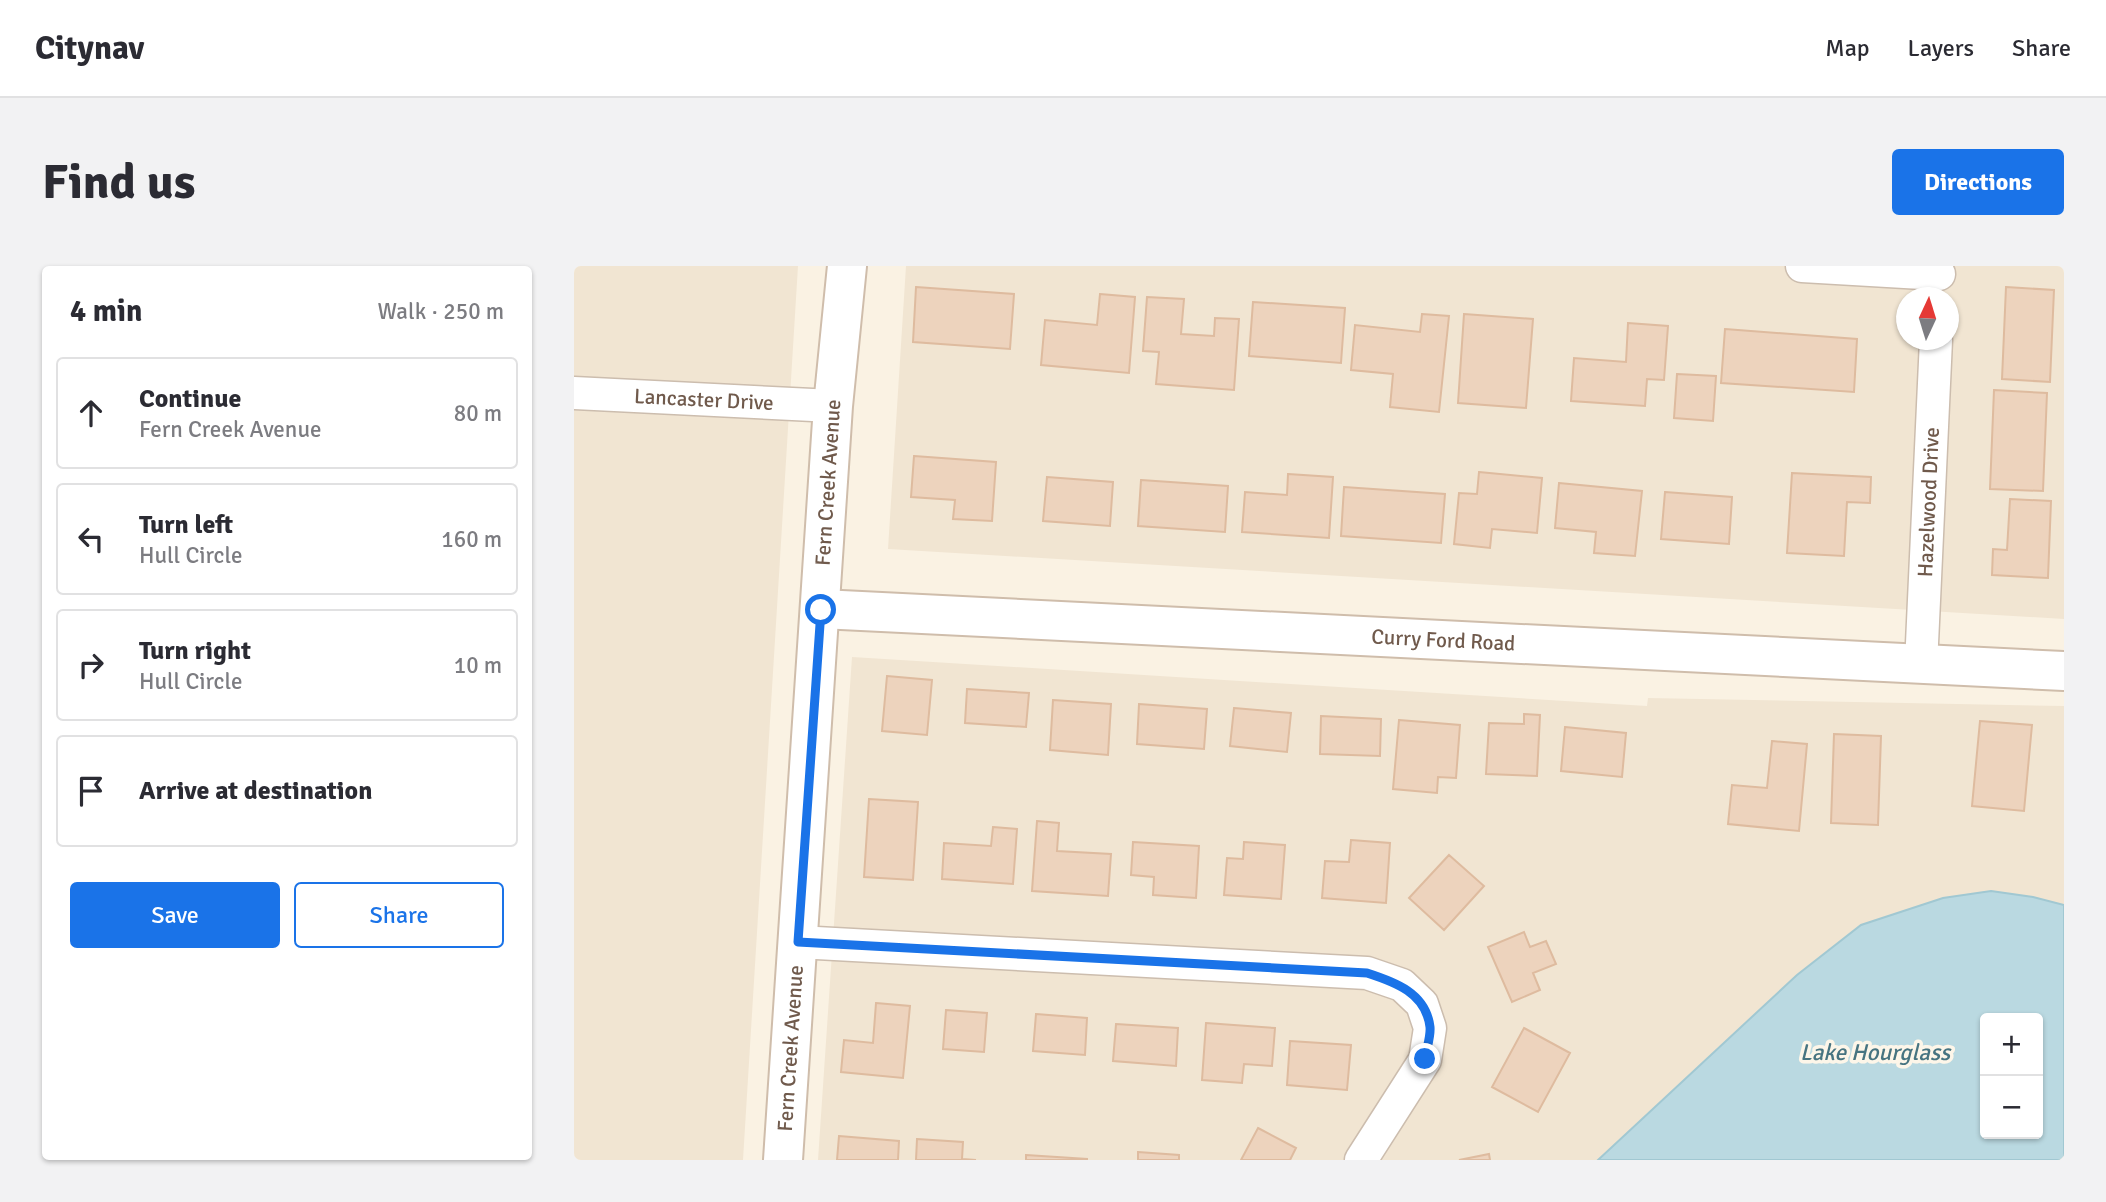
<!DOCTYPE html>
<meta charset="utf-8">
<style>
:root{--surface:#fff;--page:#f2f2f3;--text:#2b2b33;--muted:#7c7c81;--line:#e1e1e2;--accent:#1a73e8}
body{margin:0;font-family:Signika,sans-serif;background:var(--page);color:var(--text)}
.controls{position:absolute;right:21px;bottom:21px;display:grid;overflow:hidden;border-radius:7px;box-shadow:0 2px 5px #0004}
.controls button{width:63px;height:63px;display:grid;place-items:center;padding:0;border:0;border-bottom:2px solid var(--line);background:var(--surface);color:var(--text);font:35px sans-serif}
.compass{position:absolute;left:1322px;top:21px;width:63px;height:63px;border-radius:50%;background:var(--surface);box-shadow:0 2px 5px #0004;rotate:4deg}
.stop{position:absolute;width:21px;height:21px;margin:-16px;border:5px solid #1a73e8;border-radius:50%;background:#fff}
.stop.end{background:#1a73e8;border-color:#fff;box-shadow:0 2px 7px #0008}
.list{margin:0;padding:0;list-style:none}
h2{display:flex;justify-content:space-between;align-items:center;height:91px;margin:0;padding:0 28px;font-size:30px}
h2 small{font-size:23px;font-weight:400;color:var(--muted)}
.list li{display:grid;grid-template-columns:46px 1fr auto;gap:21px;align-items:center;box-sizing:border-box;height:112px;margin:0 14px 14px;padding:0 14px;border:2px solid var(--line);border-radius:7px}
.list b{display:block;font-size:26px;white-space:nowrap}
.list p{margin:0;font-size:23px;white-space:nowrap;color:var(--muted)}
.list em{font-size:23px;font-style:normal;color:var(--muted)}
.actions{display:flex;gap:14px;padding:21px 28px}
.actions a{flex:1;padding:16px 0;border:2px solid var(--accent);border-radius:7px;text-align:center;font-size:24px;color:var(--accent)}
.actions .main{background:var(--accent);color:#fff}
.icon{flex:none;width:38px;height:38px;fill:none;stroke:currentColor;stroke-width:2;stroke-linecap:round;stroke-linejoin:round}
.map{position:relative;flex:none;width:1490px;height:894px;overflow:hidden;border-radius:7px}
header{display:flex;align-items:center;gap:42px;box-sizing:border-box;height:98px;padding:0 35px;background:var(--surface);border-bottom:2px solid var(--line)}
header strong{font-size:33px}
nav{display:flex;gap:38px;margin-inline-start:auto;font-size:24px}
.intro{display:flex;align-items:center;justify-content:space-between;box-sizing:border-box;height:168px;padding:0 42px}
h1{margin:0;font-size:49px}
.button{padding:18px 32px;border-radius:7px;background:var(--accent);color:#fff;font-size:24px;font-weight:700}
main{display:flex;gap:42px;padding:0 42px}
aside{flex:1;background:var(--surface);border-radius:7px;box-shadow:0 2px 5px #0004}
.map>svg:first-child{display:block}
.residential{fill:#f1e5d2;fill-rule:evenodd}
.water{fill:#bad9e1;stroke:#a1c8d2;stroke-width:2;fill-rule:evenodd}
.building{fill:#edd3bd;stroke:#debb9f;stroke-width:2}
.lines{fill:none;stroke-linecap:round;stroke-linejoin:round}
.street-casing{stroke:#ccbdae;stroke-width:35}
.secondary-casing{stroke:#cfbdab;stroke-width:42}
.street{stroke:#fff;stroke-width:32}
.secondary{stroke:#fff;stroke-width:38}
.route{stroke:#1a73e8;stroke-width:9}
.labels{text-anchor:middle;dominant-baseline:central;stroke-width:7;stroke-linejoin:round;paint-order:stroke}
.street-label{font-size:21px;fill:#705a4c;stroke:#fdf6e9}
.water-label{font-size:23px;font-style:italic;fill:#477481;stroke:#fdf6e9}
</style>
<header>
<strong>Citynav</strong>
<nav><a>Map</a><a>Layers</a><a>Share</a></nav>
</header>
<div class="intro"><h1>Find us</h1><a class="button">Directions</a></div>
<main>
<aside>
<h2>4 min<small>Walk · 250 m</small></h2>
<ul class="list">
<li><svg class="icon" aria-label="ahead" viewBox="0 0 24 24"><path d="M12 20V5M6 11l6-6 6 6"/></svg><div><b>Continue</b><p>Fern Creek Avenue</p></div><em>80 m</em></li>
<li><svg class="icon" aria-label="left" viewBox="0 0 24 24"><path d="M17 20v-9H6M10 6l-5 5 5 5"/></svg><div><b>Turn left</b><p>Hull Circle</p></div><em>160 m</em></li>
<li><svg class="icon" aria-label="right" viewBox="0 0 24 24"><path d="M7 20v-9h11M14 6l5 5-5 5"/></svg><div><b>Turn right</b><p>Hull Circle</p></div><em>10 m</em></li>
<li><svg class="icon" aria-label="arrive" viewBox="0 0 24 24"><path d="M6 21V4h12l-3 4 3 4H6"/></svg><div><b>Arrive at destination</b></div></li>
</ul>
<div class="actions"><a class="main">Save</a><a>Share</a></div>
</aside>
<div class="map">
<svg width="1490" height="894" viewBox="0 0 1490 894">
<rect width="100%" height="100%" fill="#faf2e3"/>
<path class="residential" d="M0 0H224L169 894H0Z
M332 0H1490V353L314 283ZM1332 32H1374V74H1332Z
M278 391 1073 440 1074 432 1490 440V894H244ZM1411 752H1464V868H1411Z"/>
<path class="water" d="M1417 625 1459 631 1490 639V894H1024L1223 709 1287 659 1369 632ZM1411 752H1464V868H1411Z"/>
<path class="building" d="M342 21 440 28 436 83 339 76Z
M1432 21 1480 24 1476 116 1428 113Z
M526 28 561 31 555 107 467 99 471 54 523 59Z
M573 31 610 33 607 68 640 70 641 52 665 53 660 124 582 118 585 86 569 85Z
M679 36 771 42 767 97 675 90Z
M848 48 875 50 865 146 816 141 819 108 777 104 781 59 846 66Z
M890 48 959 53 952 142 884 137Z
M1054 57 1094 60 1090 114 1073 113 1071 140 997 135 1000 92 1052 96Z
M1151 63 1283 73 1280 126 1147 117Z
M1103 108 1142 110 1139 155 1100 152Z
M1420 124 1473 127 1469 225 1416 223Z
M340 190 422 196 418 255 379 253 381 234 337 231Z
M905 206 968 212 963 267 918 263 916 282 880 278 885 227 903 228Z
M1218 207 1297 211 1296 237 1273 236 1270 290 1213 287Z
M714 208 759 211 755 272 668 266 671 226 713 229Z
M473 211 539 216 536 260 469 255Z
M567 214 654 220 651 266 564 260Z
M985 217 1068 225 1061 290 1020 287 1022 266 981 262Z
M770 221 871 228 867 277 767 270Z
M1091 226 1158 231 1155 278 1087 273Z
M1436 233 1477 235 1474 312 1418 309 1419 283 1433 284Z
M313 410 358 414 353 469 308 465Z
M393 423 455 427 452 461 391 457Z
M479 434 537 438 534 489 476 484Z
M565 438 633 443 630 483 563 478Z
M660 442 717 447 713 486 656 480Z
M950 448 966 449 963 510 912 508 915 457 950 458Z
M747 450 807 453 806 490 746 488Z
M825 454 886 459 882 512 864 511 863 527 819 523Z
M1406 455 1458 459 1450 545 1398 540Z
M991 461 1052 467 1048 511 987 505Z
M1260 468 1307 470 1304 559 1257 557Z
M1198 475 1233 478 1225 565 1154 558 1158 519 1193 522Z
M295 533 344 536 339 614 290 611Z
M463 555 485 557 483 585 537 588 534 630 458 625Z
M419 561 443 563 439 618 368 613 370 577 417 580Z
M777 574 816 577 812 637 748 632 751 595 775 596Z
M559 576 625 580 622 632 579 629 580 611 557 609Z
M670 576 711 579 707 633 650 629 653 592 669 593Z
M875 589 910 620 870 664 835 632Z
M950 666 956 681 972 675 982 698 959 707 966 724 938 736 914 681Z
M302 737 336 740 329 812 267 806 270 774 299 777Z
M372 744 413 747 410 786 369 783Z
M462 748 513 752 511 789 459 785Z
M632 757 701 762 698 800 670 798 668 817 628 814Z
M542 758 604 762 602 800 539 795Z
M950 762 996 787 964 846 918 821Z
M716 775 777 779 773 824 713 819Z
M684 862 722 882 716 894H667Z
M265 870 325 875 324 894H263Z
M343 873 389 876 388 893 402 894H342Z
M564 886 605 889V894H564Z
M915 888 916 894H885Z
M452 889 513 893V894H452Z"/>
<g class="lines">
<g class="street-casing">
<g id="street">
<path d="M1228 0 1365 8"/>
<path id="s1" d="M0 127 259 140"/>
<path id="s2" d="M1347 399 1362 74"/>
<path d="M224 676 793 707 828 719 848 738 856 762 851 794 787 894"/>
</g>
</g>
<g class="secondary-casing">
<g id="secondary">
<path id="s3" d="M247 343 1490 405"/>
<path id="s4" d="M209 894 259 140 273 0"/>
</g>
</g>
<use href="#street" class="street"/>
<use href="#secondary" class="secondary"/>
</g>
<g class="lines">
<path class="route" d="M247 344 224 676 793 707C821 716 852 727 856 761 857 771 852 784 851 793"/>
</g>
<g class="labels">
<g class="street-label">
<text stroke="none"><textPath href="#s1" startOffset="130">Lancaster Drive</textPath></text>
<text stroke="none"><textPath href="#s4" startOffset="679">Fern Creek Avenue</textPath></text>
<text stroke="none"><textPath href="#s2" startOffset="163">Hazelwood Drive</textPath></text>
<text stroke="none"><textPath href="#s3" startOffset="623">Curry Ford Road</textPath></text>
<text stroke="none"><textPath href="#s4" startOffset="112">Fern Creek Avenue</textPath></text>
</g>
<g class="water-label">
<text x="1301" y="786">Lake Hourglass</text>
</g>
</g>
</svg>
<div class="controls">
<button>+</button>
<button>−</button>
</div>
<svg class="compass" viewBox="-18 -18 36 36"><path d="M0-13l5 13h-10z" fill="#e53935"/><path d="M0 13l5-13h-10z" fill="#7c7c81"/></svg>
<div class="stop" style="left:247px;top:344px"></div>
<div class="stop end" style="left:851px;top:793px"></div>
</div>
</main>
